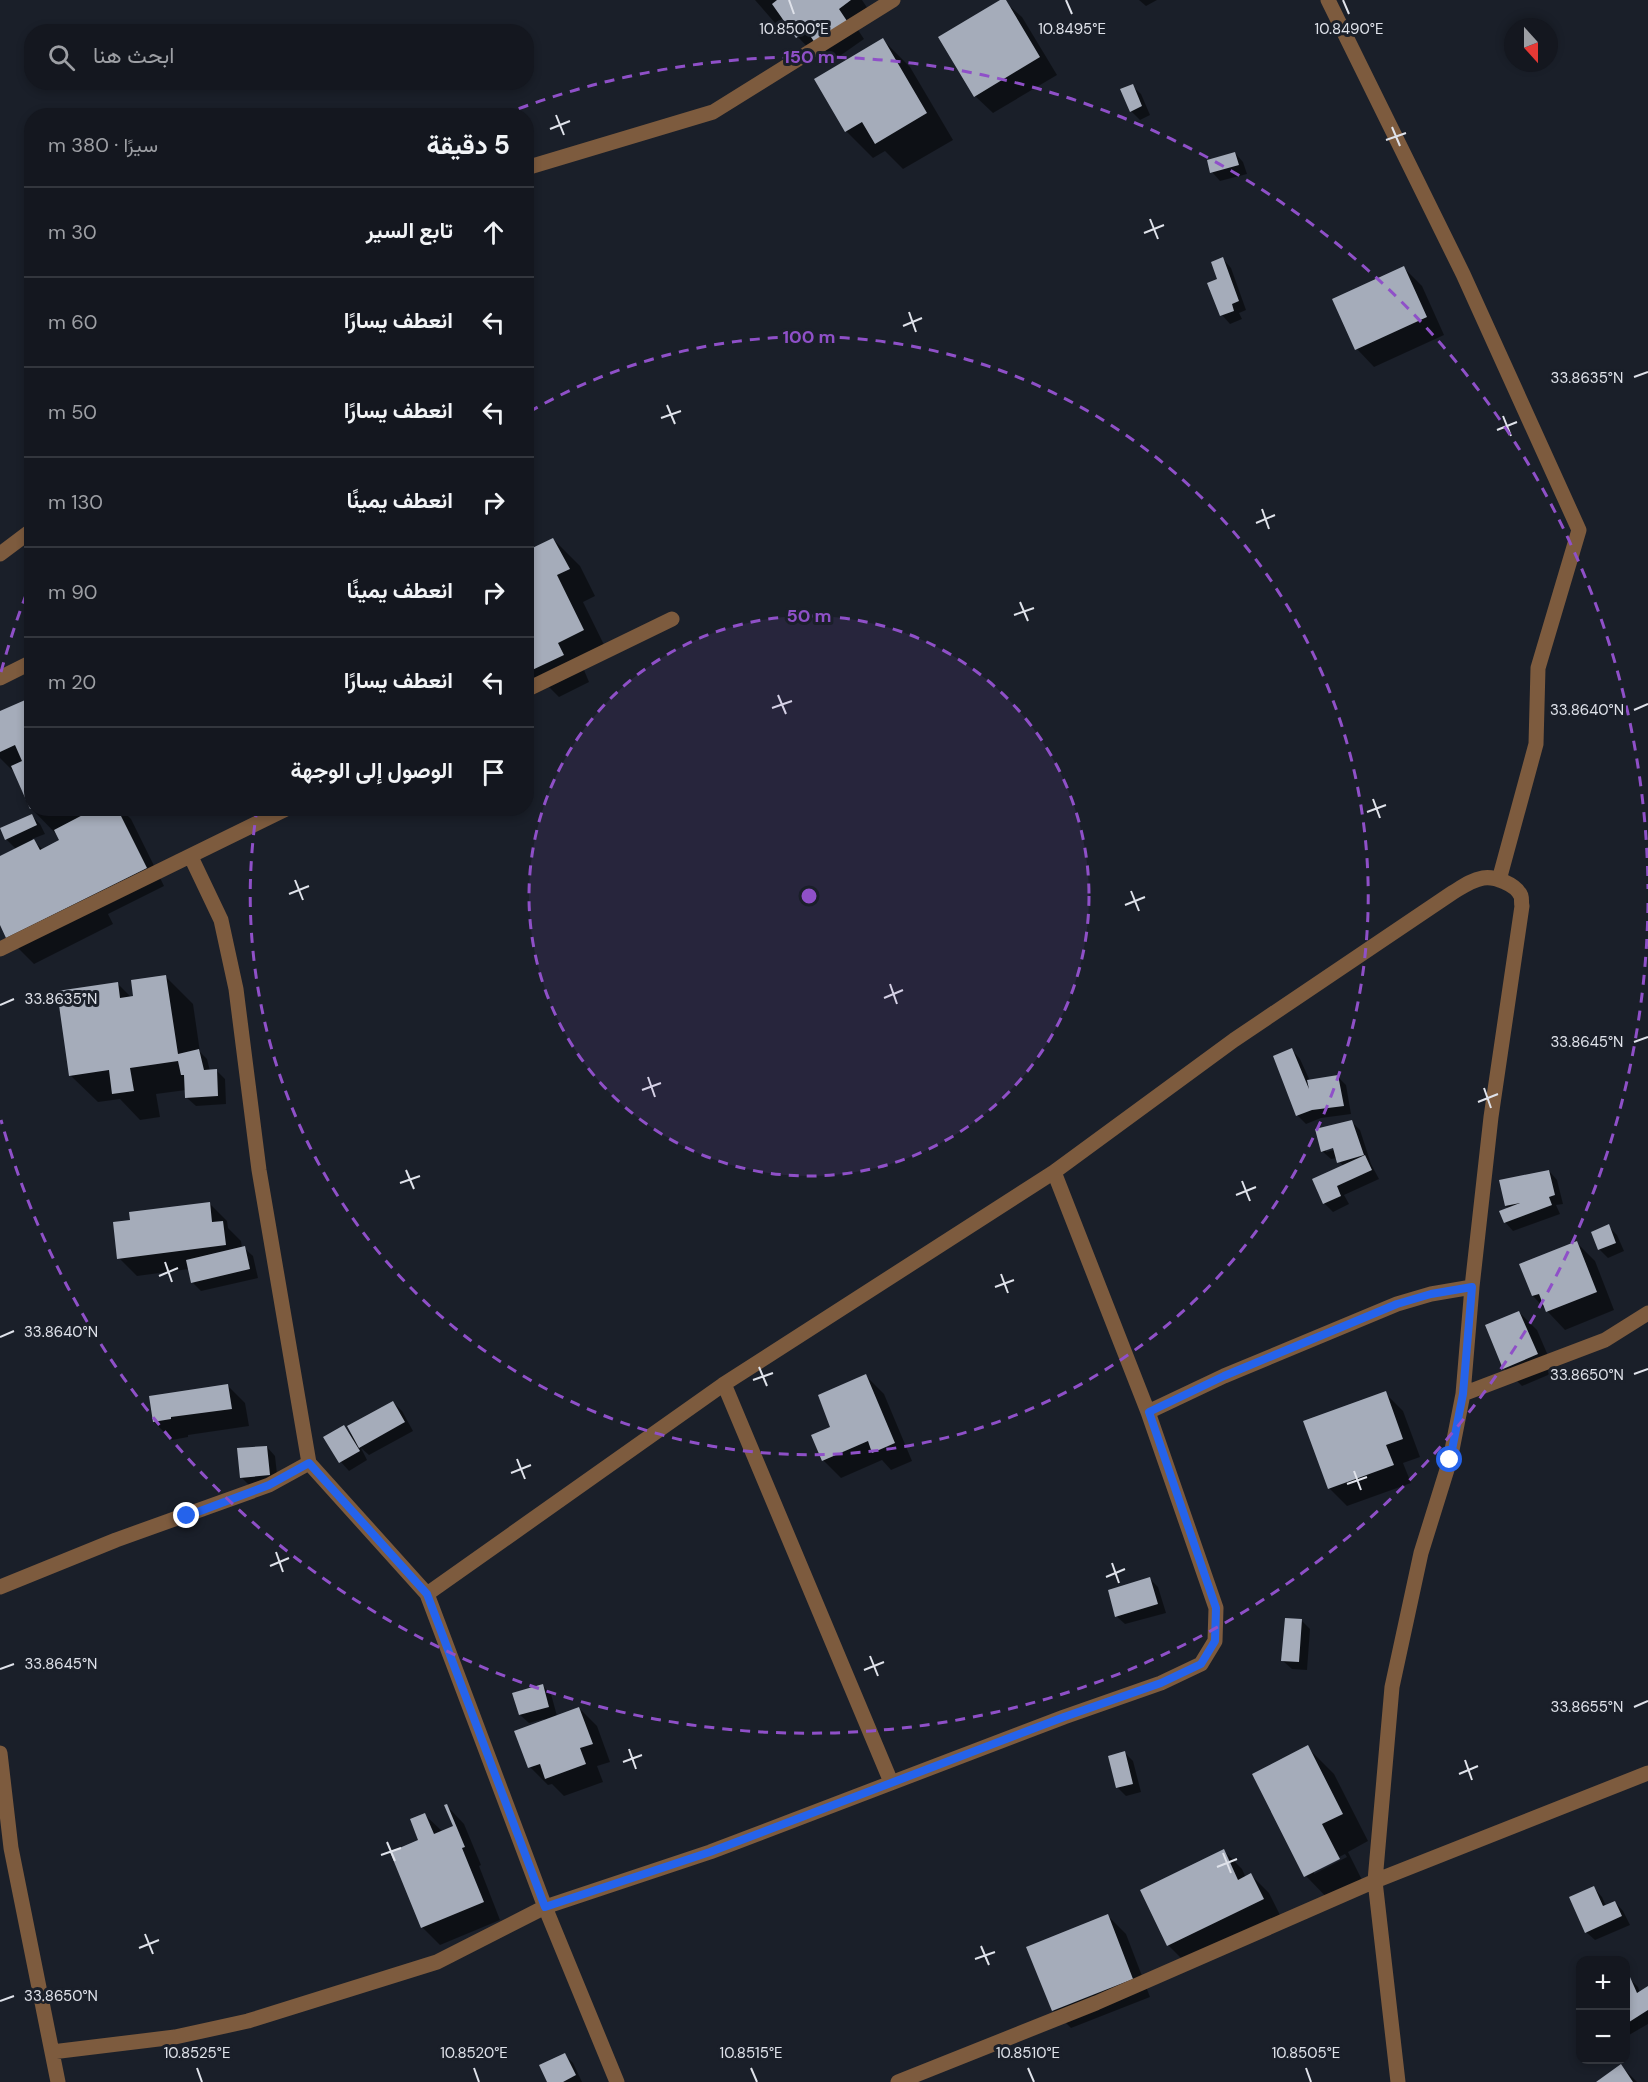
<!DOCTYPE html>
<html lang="ar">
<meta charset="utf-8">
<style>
:root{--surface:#14171f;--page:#1d2028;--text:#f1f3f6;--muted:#9d9fa4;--line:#33363d}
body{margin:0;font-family:"DM Sans",Vazirmatn,sans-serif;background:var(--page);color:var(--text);direction:rtl}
.controls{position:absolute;right:18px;bottom:18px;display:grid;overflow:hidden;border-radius:12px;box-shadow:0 3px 9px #0003}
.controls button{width:54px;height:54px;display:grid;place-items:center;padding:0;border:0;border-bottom:2px solid var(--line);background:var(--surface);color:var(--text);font:30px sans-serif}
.compass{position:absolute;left:1504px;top:18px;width:54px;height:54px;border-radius:50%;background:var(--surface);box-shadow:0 3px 9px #0003;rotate:159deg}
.stop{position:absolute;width:18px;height:18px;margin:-14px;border:4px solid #2563eb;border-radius:50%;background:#fff}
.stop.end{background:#2563eb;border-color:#fff;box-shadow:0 2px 6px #0008}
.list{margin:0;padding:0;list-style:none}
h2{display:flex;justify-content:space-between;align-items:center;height:78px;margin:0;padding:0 24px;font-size:26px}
h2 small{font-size:20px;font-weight:400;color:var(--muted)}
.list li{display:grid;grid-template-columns:39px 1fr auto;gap:18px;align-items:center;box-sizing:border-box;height:90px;padding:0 24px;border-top:2px solid var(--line)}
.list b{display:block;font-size:22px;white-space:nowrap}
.list em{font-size:20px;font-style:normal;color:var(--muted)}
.icon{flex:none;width:33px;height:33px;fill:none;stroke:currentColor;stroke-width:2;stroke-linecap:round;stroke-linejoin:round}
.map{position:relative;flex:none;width:1648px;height:2082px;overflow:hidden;direction:ltr}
.search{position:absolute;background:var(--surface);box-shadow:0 3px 9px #0003;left:24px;top:24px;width:510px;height:66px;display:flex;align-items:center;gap:15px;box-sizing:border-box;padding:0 21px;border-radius:24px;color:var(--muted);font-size:22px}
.panel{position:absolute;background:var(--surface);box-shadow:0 3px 9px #0003;left:24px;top:108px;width:510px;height:708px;border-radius:24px;direction:rtl}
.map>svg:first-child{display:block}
.shadow{fill:#0007;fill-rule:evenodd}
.building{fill:#a5acba}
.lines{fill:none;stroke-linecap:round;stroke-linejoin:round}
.minor{stroke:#7d5b3e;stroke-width:15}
.route{stroke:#2563eb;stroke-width:8}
.ticks{fill:none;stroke:#dfe2ea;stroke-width:2}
.ring{fill:none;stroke:#8f50c8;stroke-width:3;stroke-dasharray:10 8}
.ticks-label{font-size:15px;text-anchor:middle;fill:#dfe2ea;stroke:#1a1f29;stroke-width:6;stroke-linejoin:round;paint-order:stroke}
.centre{fill:#8f50c8;stroke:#1a1f29;stroke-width:3}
.ring-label{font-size:18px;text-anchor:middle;font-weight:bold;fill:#8f50c8;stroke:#1a1f29;stroke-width:6;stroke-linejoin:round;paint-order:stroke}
</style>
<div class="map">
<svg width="1648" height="2082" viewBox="0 0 1648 2082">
<rect width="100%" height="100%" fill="#1a1f29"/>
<path class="shadow" d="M755 0H862L872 15 856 27 864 39 834 60 824 49 815 55 798 37 784 18 775 23Z
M1003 0 1022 17 1057 75 993 113 975 96Z
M1139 0H1157L1146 6Z
M883 40 910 67 953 140 903 169 885 151 873 158 846 131Z
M1132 86 1141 94 1150 115 1140 120 1131 111Z
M1235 153 1243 162 1247 174 1220 181 1212 172Z
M1223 259 1231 268 1246 310 1239 313 1242 319 1230 324 1222 315 1218 280Z
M1404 268 1422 286 1444 335 1374 367 1357 349Z
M553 539 580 566 595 596 583 602 610 657 584 670 589 682 559 697 549 687 529 697 526 695V593L533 589Z
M32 699V808H86L79 812 82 817 99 808H120L131 819 164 886 108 914 113 924 34 964 7 937 0 922V858L17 850 6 839 31 815 40 824 45 834 32 839 43 850 61 841 58 836 31 808 16 774 0 758V713Z
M166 977 193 1004 200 1052 207 1059 210 1071 216 1070 225 1079 226 1104 196 1106 187 1098 186 1090 156 1094 160 1117 140 1120 120 1099 98 1102 71 1076 117 983 131 997Z
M1292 1050 1300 1059 1310 1081 1337 1076 1346 1085 1351 1114 1321 1118 1306 1124 1298 1116 1275 1057Z
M1351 1121 1360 1130 1371 1164 1379 1179 1344 1195 1349 1204 1333 1212 1324 1203 1343 1166 1337 1158 1331 1159 1322 1151ZM1340 1145 1341 1148 1326 1152V1149Z
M1549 1171 1557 1180 1563 1204 1556 1205 1560 1214 1513 1231 1505 1222 1509 1209 1506 1206Z
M209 1203 227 1221 228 1228 241 1241 242 1248H244L253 1256 258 1278 201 1291 192 1282 189 1269 137 1276 119 1258 132 1221Z
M1608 1226 1617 1235 1624 1251 1608 1258 1599 1249Z
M1577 1243 1595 1261 1614 1310 1565 1330 1533 1296Z
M1519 1312 1537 1330 1555 1372 1522 1386 1504 1368Z
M866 1376 884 1394 912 1461 891 1470 882 1460 841 1478 823 1460 832 1428Z
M227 1385 245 1403 249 1426 188 1435V1437L172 1440 154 1422Z
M1385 1393 1403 1411 1420 1457 1403 1463 1411 1483 1347 1506 1329 1488Z
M393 1402 402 1411 413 1431 369 1455 361 1448 367 1460 349 1471 341 1462 325 1437 344 1427 354 1437Z
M267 1447 275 1456 278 1483 250 1486 241 1477Z
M1149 1578 1158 1587 1166 1613 1125 1624 1116 1616Z
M1302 1621 1310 1629 1307 1670 1292 1669 1283 1661Z
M542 1685 551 1694 557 1716 579 1708 597 1726 610 1762 597 1766 603 1782 564 1796 552 1784 548 1785 530 1767 545 1721 544 1719 529 1723 520 1715Z
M1307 1747 1334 1774 1368 1841 1348 1852 1365 1886 1332 1903 1306 1876ZM1345 1854 1347 1857 1314 1874V1870Z
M1125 1753 1133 1761 1141 1792 1126 1796 1117 1787Z
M447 1806 464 1824 481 1865 479 1866 500 1920 440 1945 422 1927 420 1841 425 1815 443 1832 455 1827Z
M1224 1851 1242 1869 1246 1878 1251 1875 1269 1893 1281 1917 1186 1963 1168 1945Z
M1594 1888 1602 1897 1606 1906 1615 1902 1623 1911 1630 1925 1595 1940 1586 1932Z
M1108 1916 1126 1934 1150 1997 1071 2028 1053 2010Z
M1629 1978 1638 1987 1640 1993 1648 1988V2024L1629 2035 1626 2032V1980Z
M564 2054 573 2063 582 2082H549Z
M1621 2066 1637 2082H1598Z"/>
<path class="building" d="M777 0H851L839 9 847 21 815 43 807 31 796 38 772 4Z
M1000 0H1006L1040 57 974 97 938 37Z
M883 38 927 113 875 144 862 122 845 132 814 79Z
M1133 84 1142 106 1130 112 1120 89Z
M1235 152 1239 165 1210 173 1207 160Z
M1223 257 1239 301 1232 304 1234 311 1220 316 1207 283 1217 279 1211 262Z
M1404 266 1427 317 1355 350 1332 299Z
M553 538 570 569 557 575 584 630 558 643 564 655 530 671 526 664V591L531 589 526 580V551Z
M32 697V808L30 809 11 766 22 761 15 745 0 752V711Z
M96 808H117L147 868 6 938 0 925V856L34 839 40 850 59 840 54 830Z
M32 814 37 825 5 840 0 828Z
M166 975 178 1054 199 1049 204 1070 217 1069 218 1096 185 1098 184 1075H181L178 1061 130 1068 134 1091 112 1094 109 1070 69 1076 57 991 118 982 120 998 133 996 131 980Z
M1292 1048 1309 1089 1307 1080 1338 1075 1344 1106 1312 1110 1296 1116 1273 1056Z
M1352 1120 1364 1155 1337 1163 1333 1148 1321 1152 1315 1129Z
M1365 1155 1372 1170 1337 1186 1341 1196 1323 1204 1312 1179Z
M1549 1170 1555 1195 1549 1197 1552 1205 1504 1223 1499 1211 1520 1203 1505 1206 1499 1180Z
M210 1202 212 1222 223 1221 226 1245 117 1259 113 1222 130 1220 129 1212Z
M1609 1224 1616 1243 1598 1250 1591 1232Z
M1577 1241 1597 1292 1546 1312 1539 1294 1532 1296 1519 1264Z
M245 1246 250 1269 191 1283 186 1260Z
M1519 1311 1538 1354 1503 1369 1485 1325Z
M866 1374 895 1443 872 1453 868 1441 822 1461 811 1435 830 1427 818 1395Z
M228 1384 232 1409 171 1417V1419L153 1422 149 1396Z
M1386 1391 1403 1439 1386 1445 1394 1465 1328 1489 1303 1421Z
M393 1401 405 1422 359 1448 347 1426Z
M344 1425 360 1451 339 1463 323 1437Z
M267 1446 270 1475 240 1478 237 1448Z
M1150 1577 1158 1604 1115 1617 1108 1590Z
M1285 1618 1302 1619 1299 1662 1281 1661Z
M543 1684 549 1707 519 1715 512 1693Z
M579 1707 593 1744 580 1748 586 1764 545 1779 540 1764 528 1768 514 1731Z
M1308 1745 1343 1814 1322 1824 1340 1859 1304 1877 1252 1774Z
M1125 1751 1133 1784 1116 1788 1108 1756Z
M447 1804 465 1847 462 1848 484 1902 421 1928 390 1852 418 1840 410 1819 425 1813 434 1834 453 1826 444 1805Z
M1224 1849 1238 1880 1251 1873 1264 1899 1167 1946 1140 1890Z
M1594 1886 1603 1906 1615 1901 1622 1916 1585 1933 1569 1897Z
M1108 1914 1133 1979 1052 2011 1026 1947Z
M1630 1977 1637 1993 1648 1986V2010L1626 2024V1978Z
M565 2053 576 2075 563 2082H547L539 2065Z
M1621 2064 1633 2082H1596Z"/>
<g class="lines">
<path class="minor" d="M1328 0 1463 274 1579 530 1538 668 1536 744 1499 880
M526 168 713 112 893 0
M0 554 32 530
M0 678 32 662
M526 690 672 619
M191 857 221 920 236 989 259 1170 309 1463 427 1594 545 1907 617 2082
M0 949 288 808
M724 1384 891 1782
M1463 1394 1605 1340 1648 1313
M1148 1412 1224 1376 1397 1304 1431 1294 1472 1287
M0 1587 116 1540 269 1485 309 1463
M427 1594 724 1384 1054 1172 1234 1040 1452 893C1462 887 1471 880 1483 878 1494 876 1516 884 1521 896 1522 899 1521 902 1522 906L1491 1117 1472 1287 1463 1394 1450 1460 1421 1553 1392 1687 1375 1881 1398 2082
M0 1753 11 1848 58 2082
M52 2052 175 2037 248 2021 437 1962 545 1907 710 1852 1064 1717 1161 1683 1201 1664 1215 1641 1216 1608 1148 1412 1054 1172
M898 2082 1096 2003 1375 1881 1648 1773"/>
</g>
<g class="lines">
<path class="route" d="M187 1516 269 1485 309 1463 427 1594 545 1907 710 1852 1064 1717 1161 1683 1201 1664 1215 1641 1216 1608 1149 1412 1224 1376 1397 1304 1431 1294 1472 1287 1463 1394 1450 1460"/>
</g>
<path class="ticks" d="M789 0 794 14M1066 0 1072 14M1343 0 1349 14M556 115 564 135M1392 127 1400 146M550 129 570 121M1386 140 1406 133M1150 219 1158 239M1144 233 1164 225M909 312 916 332M903 326 922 318M1634 377 1648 372M667 405 675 424M1503 416 1511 436M661 418 681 411M1497 430 1517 422M1262 509 1269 529M1256 523 1275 515M1020 602 1028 621M1014 615 1034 608M778 695 786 714M772 708 792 701M1634 710 1648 704M1373 799 1380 818M1367 812 1386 805M295 880 303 900M1131 891 1139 911M289 894 309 886M1125 905 1145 897M890 984 897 1004M884 998 903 990M0 1005 14 999M1634 1042 1648 1037M648 1077 655 1097M1484 1088 1491 1108M642 1090 661 1083M1478 1102 1498 1094M406 1170 414 1189M1242 1181 1250 1201M400 1183 420 1176M1236 1195 1256 1187M165 1262 172 1282M1001 1274 1008 1293M159 1276 178 1268M995 1287 1014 1280M0 1337 14 1331M759 1367 767 1386M1634 1374 1648 1369M753 1380 773 1373M517 1459 525 1479M1354 1471 1361 1490M511 1473 531 1465M1347 1484 1367 1477M276 1552 283 1572M1112 1563 1119 1583M270 1566 289 1558M1106 1577 1125 1569M870 1656 878 1676M0 1669 14 1664M864 1670 884 1662M1634 1707 1648 1701M629 1749 636 1769M1465 1760 1472 1780M623 1762 642 1755M1459 1774 1478 1766M387 1842 395 1861M1223 1853 1231 1873M381 1855 401 1848M1217 1867 1237 1859M145 1934 153 1954M981 1946 989 1965M139 1948 159 1940M975 1959 995 1952M0 2001 14 1996M197 2068 202 2082M474 2068 479 2082M751 2068 757 2082M1028 2068 1034 2082M1306 2068 1311 2082"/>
<circle cx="809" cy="896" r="280" fill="#8f50c8" fill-opacity=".12"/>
<g class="ring">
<circle cx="809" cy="896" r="280"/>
<path d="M529 412A559 559 0 1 1 257 809"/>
<path d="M1648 903A839 839 0 0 1 1 1120M1 672A839 839 0 0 1 31 582M502 115A839 839 0 0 1 1648 889"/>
</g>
<g class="ticks-label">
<text x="794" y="34">10.8500°E</text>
<text x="1072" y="34">10.8495°E</text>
<text x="1349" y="34">10.8490°E</text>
<text x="1587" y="383">33.8635°N</text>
<text x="1587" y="715">33.8640°N</text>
<text x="61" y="1004">33.8635°N</text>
<text x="1587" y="1047">33.8645°N</text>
<text x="61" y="1337">33.8640°N</text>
<text x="1587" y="1380">33.8650°N</text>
<text x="61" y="1669">33.8645°N</text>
<text x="1587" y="1712">33.8655°N</text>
<text x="61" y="2001">33.8650°N</text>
<text x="197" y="2058">10.8525°E</text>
<text x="474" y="2058">10.8520°E</text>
<text x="751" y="2058">10.8515°E</text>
<text x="1028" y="2058">10.8510°E</text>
<text x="1306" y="2058">10.8505°E</text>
</g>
<circle cx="809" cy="896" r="9" class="centre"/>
<g class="ring-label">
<text x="809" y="63">150 m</text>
<text x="809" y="343">100 m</text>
<text x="809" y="622">50 m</text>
</g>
</svg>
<div class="controls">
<button>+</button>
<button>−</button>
</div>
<svg class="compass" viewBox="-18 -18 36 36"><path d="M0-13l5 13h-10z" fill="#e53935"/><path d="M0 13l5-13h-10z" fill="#9d9fa4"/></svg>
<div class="stop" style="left:1450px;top:1460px"></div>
<div class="stop end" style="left:187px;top:1516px"></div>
<div class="search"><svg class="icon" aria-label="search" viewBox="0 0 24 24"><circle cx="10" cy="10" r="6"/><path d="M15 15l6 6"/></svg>ابحث هنا</div>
<section class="panel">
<h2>5 دقيقة<small>سيرًا · 380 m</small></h2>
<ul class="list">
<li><svg class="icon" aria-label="ahead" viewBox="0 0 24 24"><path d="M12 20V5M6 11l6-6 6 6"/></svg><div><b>تابع السير</b></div><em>30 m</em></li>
<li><svg class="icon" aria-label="left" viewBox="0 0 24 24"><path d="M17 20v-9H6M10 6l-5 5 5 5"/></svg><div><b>انعطف يسارًا</b></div><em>60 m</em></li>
<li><svg class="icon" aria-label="left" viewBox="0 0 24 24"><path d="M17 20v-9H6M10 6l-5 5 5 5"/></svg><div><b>انعطف يسارًا</b></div><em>50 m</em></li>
<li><svg class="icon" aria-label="right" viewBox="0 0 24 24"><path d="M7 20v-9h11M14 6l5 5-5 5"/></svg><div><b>انعطف يمينًا</b></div><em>130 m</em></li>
<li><svg class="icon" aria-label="right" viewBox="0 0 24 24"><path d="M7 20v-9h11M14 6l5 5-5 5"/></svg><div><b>انعطف يمينًا</b></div><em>90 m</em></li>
<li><svg class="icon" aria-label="left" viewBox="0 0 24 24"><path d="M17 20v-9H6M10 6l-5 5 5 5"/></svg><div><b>انعطف يسارًا</b></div><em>20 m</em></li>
<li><svg class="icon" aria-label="arrive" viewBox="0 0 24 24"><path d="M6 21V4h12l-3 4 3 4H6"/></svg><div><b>الوصول إلى الوجهة</b></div></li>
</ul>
</section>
</div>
